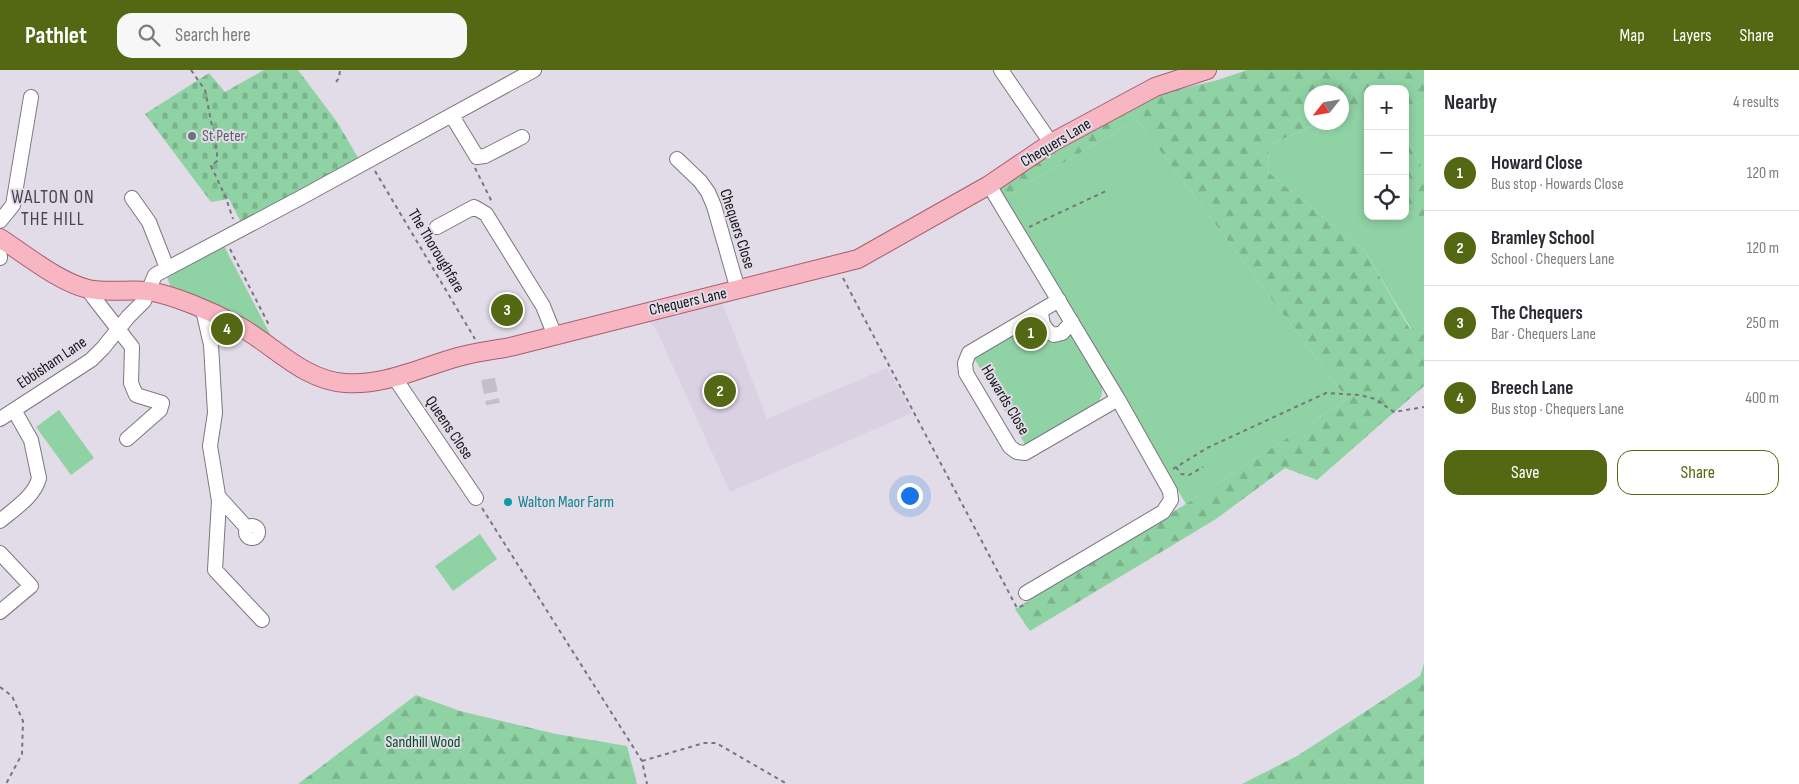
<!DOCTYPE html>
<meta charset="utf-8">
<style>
:root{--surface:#fff;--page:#f7f7f7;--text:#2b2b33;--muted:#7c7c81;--line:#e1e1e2;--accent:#546712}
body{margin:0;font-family:"Sofia Sans Condensed",sans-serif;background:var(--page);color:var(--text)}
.controls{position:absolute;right:15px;top:15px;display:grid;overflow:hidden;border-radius:10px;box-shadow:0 2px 8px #0003}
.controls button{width:45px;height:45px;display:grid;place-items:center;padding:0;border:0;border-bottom:1px solid var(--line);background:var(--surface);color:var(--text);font:25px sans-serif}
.compass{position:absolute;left:1304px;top:15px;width:45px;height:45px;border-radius:50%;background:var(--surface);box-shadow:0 2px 8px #0003;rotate:239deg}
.you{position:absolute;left:909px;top:425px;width:18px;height:18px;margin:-12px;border:4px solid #fff;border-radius:50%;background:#1a73e8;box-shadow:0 0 0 8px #1a73e833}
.badge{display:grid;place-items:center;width:32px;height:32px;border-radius:50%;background:var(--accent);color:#fff;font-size:16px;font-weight:700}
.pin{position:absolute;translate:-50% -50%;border:2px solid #fff;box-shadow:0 1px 5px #0006}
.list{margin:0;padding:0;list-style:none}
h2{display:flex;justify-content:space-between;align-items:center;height:65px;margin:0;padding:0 20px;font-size:21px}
h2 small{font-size:16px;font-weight:400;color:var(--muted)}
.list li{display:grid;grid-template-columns:32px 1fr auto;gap:15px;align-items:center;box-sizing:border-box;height:75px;padding:0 20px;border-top:1px solid var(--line)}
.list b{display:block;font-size:19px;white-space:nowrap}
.list p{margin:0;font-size:16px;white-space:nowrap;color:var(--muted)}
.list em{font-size:16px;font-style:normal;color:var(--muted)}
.actions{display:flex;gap:10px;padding:15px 20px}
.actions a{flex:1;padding:11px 0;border:1px solid var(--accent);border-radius:15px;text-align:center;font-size:18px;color:var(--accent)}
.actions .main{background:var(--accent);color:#fff}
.icon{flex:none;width:28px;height:28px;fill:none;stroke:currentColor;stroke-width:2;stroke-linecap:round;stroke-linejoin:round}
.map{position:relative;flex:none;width:1424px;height:714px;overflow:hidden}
header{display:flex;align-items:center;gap:30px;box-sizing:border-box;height:70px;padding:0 25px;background:var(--accent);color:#fff}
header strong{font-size:24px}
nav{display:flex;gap:28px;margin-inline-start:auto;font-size:18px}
.search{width:350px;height:45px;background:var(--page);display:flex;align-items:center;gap:12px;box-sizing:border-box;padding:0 18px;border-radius:15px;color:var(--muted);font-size:19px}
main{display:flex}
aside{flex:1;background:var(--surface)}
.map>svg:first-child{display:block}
.built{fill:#dad1e3}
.green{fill:#8fd2a4}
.forest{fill:url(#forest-firs)}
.cemetery{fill:url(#cemetery-stones)}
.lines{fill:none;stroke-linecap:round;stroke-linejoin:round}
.minor-tunnel{stroke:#c3bec8;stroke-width:14;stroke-dasharray:14 7;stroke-linecap:butt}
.minor-casing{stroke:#7c7781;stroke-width:16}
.major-casing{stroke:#a65e6c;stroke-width:20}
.path{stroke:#79757d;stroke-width:2;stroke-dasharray:4 4;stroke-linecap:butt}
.minor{stroke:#fff;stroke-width:14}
.major{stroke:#f8b6c2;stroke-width:18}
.worship-dot{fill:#6b7280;stroke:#e1dce7;stroke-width:2}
.culture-dot{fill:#0f9aa8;stroke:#e1dce7;stroke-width:2}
.labels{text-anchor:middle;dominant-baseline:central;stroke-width:4;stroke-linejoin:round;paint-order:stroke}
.worship-label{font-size:16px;fill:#5b616d;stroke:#e1dce7;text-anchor:start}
.street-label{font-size:16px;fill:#161418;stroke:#e1dce7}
.culture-label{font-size:16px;fill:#0d838f;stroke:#e1dce7;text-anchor:start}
.park-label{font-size:16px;fill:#074d29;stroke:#e1dce7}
.quarter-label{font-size:19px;letter-spacing:1px;fill:#48434c;stroke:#e1dce7}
</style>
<header>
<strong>Pathlet</strong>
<div class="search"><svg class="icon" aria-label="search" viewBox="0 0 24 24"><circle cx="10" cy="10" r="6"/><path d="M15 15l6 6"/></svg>Search here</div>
<nav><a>Map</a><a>Layers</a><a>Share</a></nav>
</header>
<main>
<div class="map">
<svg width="1424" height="714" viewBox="0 0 1424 714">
<defs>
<pattern id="forest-firs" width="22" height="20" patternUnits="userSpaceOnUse" patternTransform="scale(1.25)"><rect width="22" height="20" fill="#8fd2a4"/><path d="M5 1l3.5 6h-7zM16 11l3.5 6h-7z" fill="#7bb38c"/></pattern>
<pattern id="cemetery-stones" width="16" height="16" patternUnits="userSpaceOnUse" patternTransform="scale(1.25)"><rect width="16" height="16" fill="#8fd2a4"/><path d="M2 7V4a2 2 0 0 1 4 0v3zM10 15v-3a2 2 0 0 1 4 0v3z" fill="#7bb38c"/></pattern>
</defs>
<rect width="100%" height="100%" fill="#e1dce7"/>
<path class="built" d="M720 227 767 349 887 298 912 343 730 422 656 259 644 247Z"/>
<path class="green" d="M1424 30V101L1405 65V41Z
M1352 38 1368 58V146H1405V133L1409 142 1424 148V254L1411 259 1365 181 1268 102 1269 75 1319 53 1342 52V42Z
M1137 50 1347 329 1186 434 1003 128Z
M224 176 271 266 222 237 170 216 167 206Z
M1035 249 1038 257 1072 263 1102 317V324L1098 334 1026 376 974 288Z
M59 340 94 388 71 405 36 357Z
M480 464 497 489 453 521 435 496Z"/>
<path class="forest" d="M1247 0H1424V30L1405 41V19H1368V58L1352 38 1342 42V22H1312V52L1319 53 1269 75 1268 102 1365 181 1410 259 1424 254V316L1317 410 1285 398 1216 449 1030 561 1015 539 1186 434 1347 329 1137 50 1003 128 998 119 1053 83 1159 24 1218 10Z
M1405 65 1424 101V148L1409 142 1405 133Z
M1424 594V714H1242L1297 686 1420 606Z
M416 625 460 641 556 664 627 676 637 714H298Z"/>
<path class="cemetery" d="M264 0H298L337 52 360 91 242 154 229 129 211 132 145 44 209 3 225 22Z"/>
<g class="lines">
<path class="minor-tunnel" d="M488 309 493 334"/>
<g class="minor-casing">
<path id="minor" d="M1001 0 1051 73
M452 46 477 87 485 86 522 67
M677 89 700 111 708 122 714 136 738 220
M989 115 1118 329 1170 421 1171 430 1163 442 1026 523
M132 128 149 152 167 198
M0 151 13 135 31 27
M437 157 474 137 486 144 543 236 555 266
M0 186V188
M88 219 94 228 132 277 131 313 136 325 162 333 160 340 127 369
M1059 230 969 283 965 293 966 303 1010 377 1017 382 1025 383 1118 329
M203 240 211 275 215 343 210 376 219 431 215 500 262 550
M1041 241C1042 253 1043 259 1054 265L1062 263 1072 252
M394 307 476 428
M0 349 91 290 103 278 128 247 144 231 155 205 302 127 534 0
M218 426 247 458
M0 451C13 440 35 426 39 408L31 370 14 340
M246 462a6 6 0 1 1 12 0a6 6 0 1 1-12 0Z
M0 483 31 516 0 542"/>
</g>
<g class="major-casing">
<path id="major" d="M0 168C26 185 59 212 88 219 108 223 129 219 148 221 174 225 213 242 237 255 273 274 302 310 345 313 384 316 422 297 458 287 475 282 493 280 510 277L858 189 989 115 1051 73 1155 17 1207 0"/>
</g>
<path class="path" d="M191 0 205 20 217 82V91L211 96 226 128 233 149
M336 12 339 8 340 0
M475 98 492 132
M375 101 475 269
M1029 157 1106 121
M230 179 270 257
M843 208 1017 538 1024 535
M1176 397 1181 404 1189 405 1203 397
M1173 399 1207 378 1326 323 1360 325 1375 329 1394 342 1424 337
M482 438 642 691 647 714
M0 617 12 626 23 651 22 684 6 714
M642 691 704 673H716L787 714"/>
<use href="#minor" class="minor"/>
<use href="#major" class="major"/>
</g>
<circle class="worship-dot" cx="192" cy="66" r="5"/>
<circle class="culture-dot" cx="508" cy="432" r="5"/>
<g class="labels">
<g class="worship-label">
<text x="202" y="66">St Peter</text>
</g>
<g class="street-label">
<text transform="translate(1056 73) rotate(-31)">Chequers Lane</text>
<text transform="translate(737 159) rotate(72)">Chequers Close</text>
<text transform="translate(436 181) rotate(59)">The Thoroughfare</text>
<text transform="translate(688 232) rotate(-13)">Chequers Lane</text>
<text transform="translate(52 293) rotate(-34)">Ebbisham Lane</text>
<text transform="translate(1005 330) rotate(59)">Howards Close</text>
<text transform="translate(449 358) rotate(56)">Queens Close</text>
</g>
<g class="culture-label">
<text x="518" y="432">Walton Maor Farm</text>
</g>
<g class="park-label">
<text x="423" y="672">Sandhill Wood</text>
</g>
<g class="quarter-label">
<text x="53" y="127">WALTON ON<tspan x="53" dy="22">THE HILL</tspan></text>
</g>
</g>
</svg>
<div class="controls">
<button>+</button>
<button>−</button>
<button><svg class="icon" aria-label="locate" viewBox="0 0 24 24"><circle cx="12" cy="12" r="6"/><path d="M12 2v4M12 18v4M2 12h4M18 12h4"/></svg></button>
</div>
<svg class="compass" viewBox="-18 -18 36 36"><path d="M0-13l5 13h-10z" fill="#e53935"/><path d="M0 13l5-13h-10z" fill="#7c7c81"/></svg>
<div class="you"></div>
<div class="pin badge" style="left:1031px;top:263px">1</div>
<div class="pin badge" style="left:720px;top:321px">2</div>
<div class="pin badge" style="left:507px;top:240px">3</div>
<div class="pin badge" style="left:227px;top:259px">4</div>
</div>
<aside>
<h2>Nearby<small>4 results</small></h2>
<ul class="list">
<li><span class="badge">1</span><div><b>Howard Close</b><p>Bus stop · Howards Close</p></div><em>120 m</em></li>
<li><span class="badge">2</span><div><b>Bramley School</b><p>School · Chequers Lane</p></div><em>120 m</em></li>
<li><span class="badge">3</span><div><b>The Chequers</b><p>Bar · Chequers Lane</p></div><em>250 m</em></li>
<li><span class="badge">4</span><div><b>Breech Lane</b><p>Bus stop · Chequers Lane</p></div><em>400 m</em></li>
</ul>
<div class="actions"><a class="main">Save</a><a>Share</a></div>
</aside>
</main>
